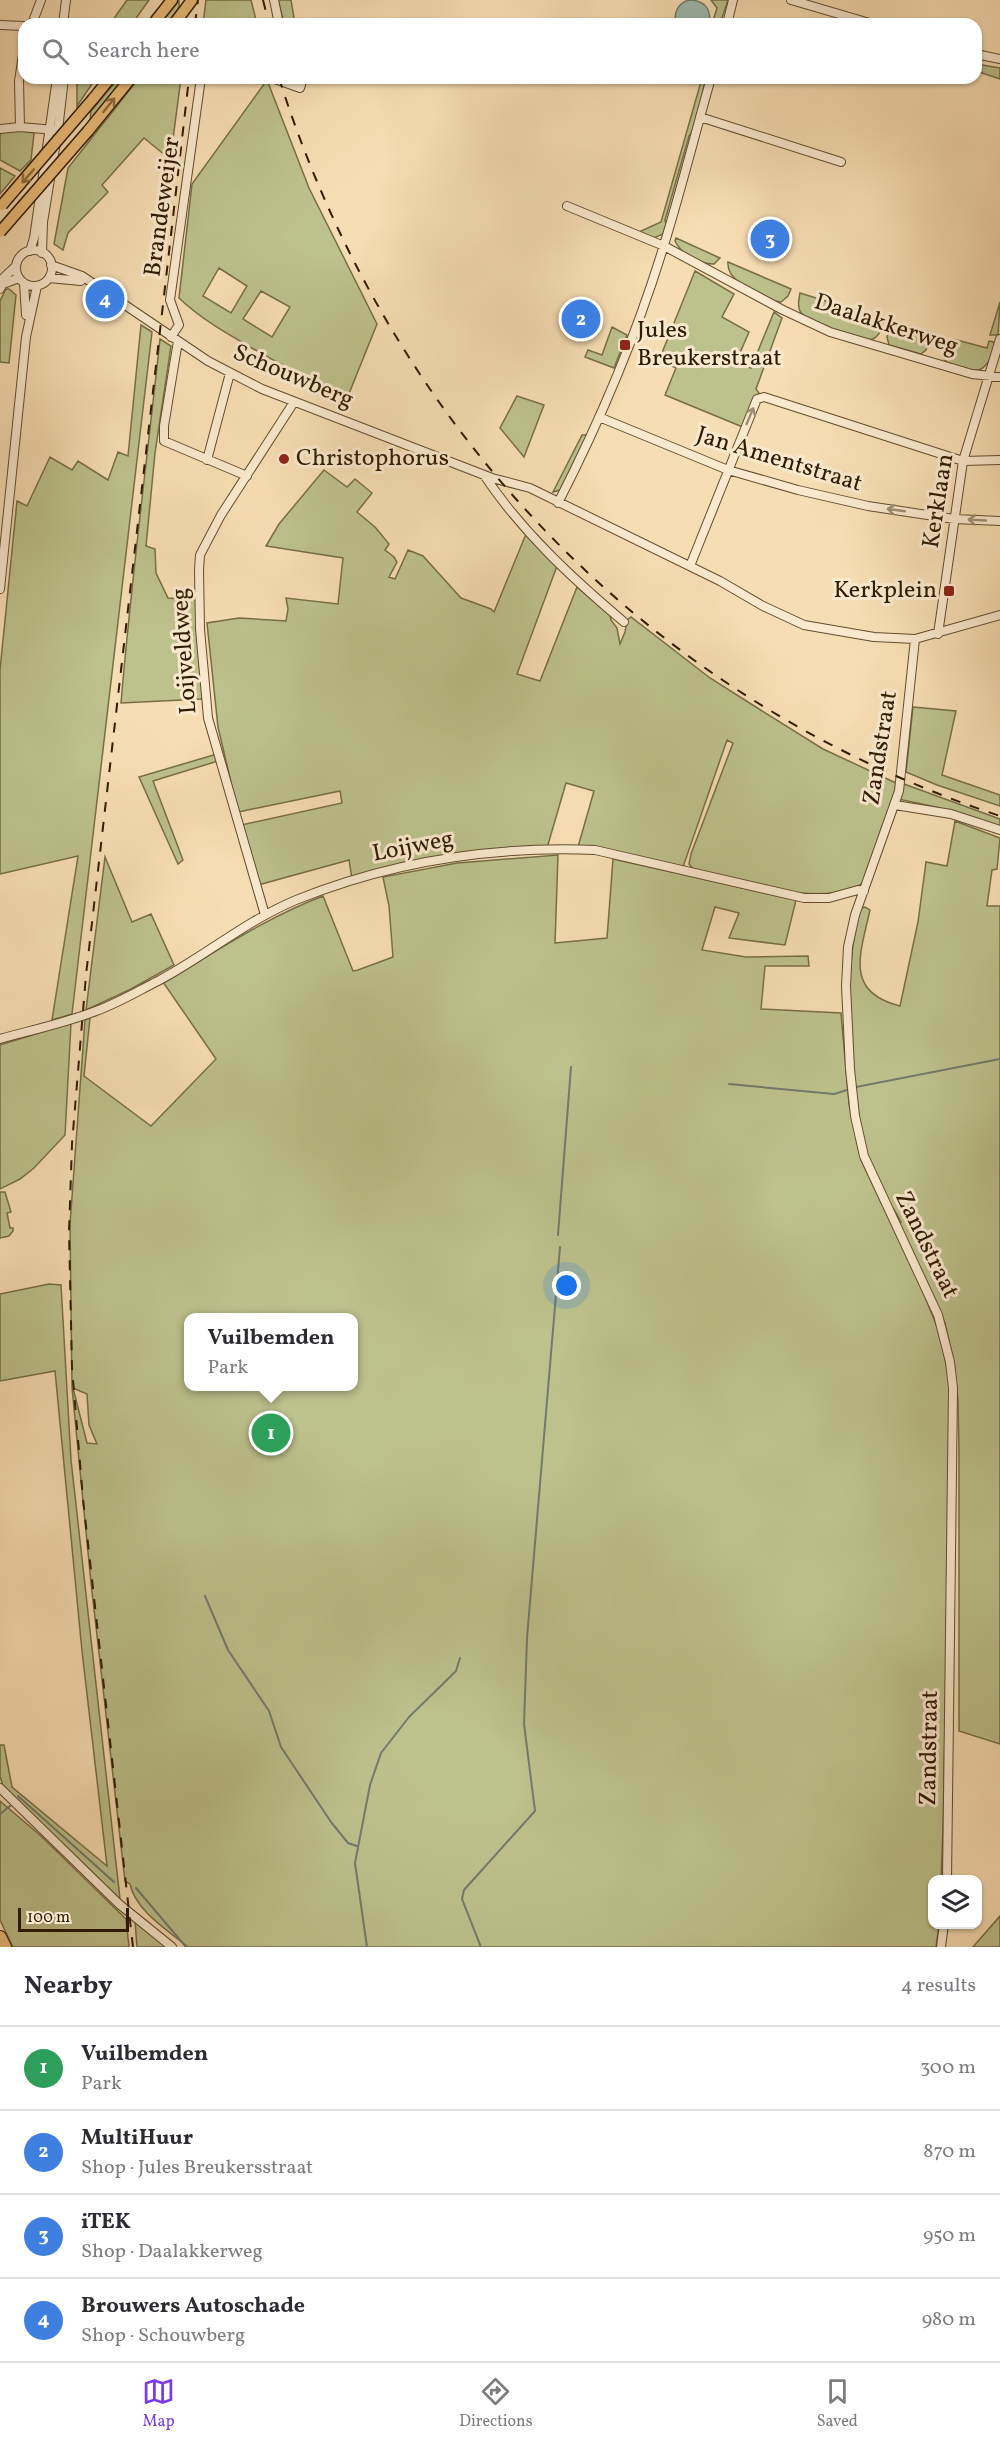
<!DOCTYPE html>
<meta charset="utf-8">
<style>
:root{--surface:#fff;--page:#f2f2f3;--text:#2b2b33;--muted:#7c7c81;--line:#e1e1e2;--accent:#7c3aed}
body{margin:0;font-family:Vollkorn,serif;background:var(--page);color:var(--text)}
.controls{position:absolute;right:18px;bottom:18px;display:grid;overflow:hidden;border-radius:12px;box-shadow:0 2px 4px #0004}
.controls button{width:54px;height:54px;display:grid;place-items:center;padding:0;border:0;border-bottom:2px solid var(--line);background:var(--surface);color:var(--text);font:30px sans-serif}
.scale{position:absolute;left:18px;bottom:15px;width:111px;box-sizing:border-box;padding-left:6px;border:3px solid #311c00;border-top:0;font-size:16px;line-height:21px;white-space:nowrap;color:#311c00;-webkit-text-stroke:4px #fae9ce;paint-order:stroke}
.you{position:absolute;left:567px;top:1286px;width:21px;height:21px;margin:-15px;border:4px solid #fff;border-radius:50%;background:#1a73e8;box-shadow:0 0 0 9px #1a73e833}
.badge{display:grid;place-items:center;width:39px;height:39px;border-radius:50%;background:var(--accent);color:#fff;font-size:20px;font-weight:700}
.pin{position:absolute;translate:-50% -50%;border:3px solid #fff;box-shadow:0 2px 6px #0006}
.popup{position:absolute;left:184px;top:1313px;width:174px;height:78px;box-sizing:border-box;display:grid;place-content:center;border-radius:12px;background:var(--surface);filter:drop-shadow(0 2px 4px #0005);font-size:20px;white-space:nowrap;color:var(--muted)}
.popup b{font-size:22px;color:var(--text)}
.popup::after{content:'';position:absolute;left:50%;top:100%;margin-left:-12px;border:12px solid transparent;border-top-color:var(--surface)}
.list{margin:0;padding:0;list-style:none}
h2{display:flex;justify-content:space-between;align-items:center;height:78px;margin:0;padding:0 24px;font-size:26px}
h2 small{font-size:20px;font-weight:400;color:var(--muted)}
.list li{display:grid;grid-template-columns:39px 1fr auto;gap:18px;align-items:center;box-sizing:border-box;height:84px;padding:0 24px;border-top:2px solid var(--line)}
.list b{display:block;font-size:22px;white-space:nowrap}
.list p{margin:0;font-size:20px;white-space:nowrap;color:var(--muted)}
.list em{font-size:20px;font-style:normal;color:var(--muted)}
.icon{flex:none;width:33px;height:33px;fill:none;stroke:currentColor;stroke-width:2;stroke-linecap:round;stroke-linejoin:round}
.map{position:relative;flex:none;width:1000px;height:1947px;overflow:hidden}
.search{position:absolute;background:var(--surface);box-shadow:0 2px 4px #0004;left:18px;right:18px;top:18px;height:66px;display:flex;align-items:center;gap:15px;box-sizing:border-box;padding:0 21px;border-radius:18px;color:var(--muted);font-size:22px}
.sheet{height:414px;background:var(--surface)}
nav{display:flex;justify-content:space-around;align-items:center;box-sizing:border-box;height:84px;border-top:2px solid var(--line);background:var(--surface);font-size:16px;color:var(--muted)}
nav a{display:grid;justify-items:center;gap:3px}
nav .on{color:var(--accent)}
.map>svg:first-child{display:block}
.green{fill:#bdc18c;stroke:#776e46;stroke-width:1.5;fill-rule:evenodd}
.water{fill:#9ebbb1;stroke:#727b6a;stroke-width:1.5}
.lines{fill:none;stroke-linecap:round;stroke-linejoin:round}
.stream{stroke:#727b6a;stroke-width:2}
.minor-casing{stroke:#624c2d;stroke-width:10}
.major-casing{stroke:#311c00;stroke-width:13}
.highway-casing{stroke:#311c00;stroke-width:14}
.minor{stroke:#fae9ce;stroke-width:8}
.major{stroke:#ecbe7a;stroke-width:10}
.highway{stroke:#ecbe7a;stroke-width:12}
.rail{stroke:#311c00;stroke-width:2;stroke-dasharray:10 10;stroke-linecap:butt}
.major-bridge-casing{stroke:#311c00;stroke-width:13;stroke-linecap:butt}
.major-bridge{stroke:#ecbe7a;stroke-width:10}
.oneway{stroke:#8e6d3d}
.oneway2{stroke:#a08d71}
.poi-dot{fill:#8f2418;stroke:#fae9ce;stroke-width:2}
.labels{text-anchor:middle;dominant-baseline:central;stroke-width:6;stroke-linejoin:round;paint-order:stroke}
.street-label{font-size:24px;fill:#311c00;stroke:#fae9ce}
.poi-label{font-size:24px;fill:#311c00;stroke:#fae9ce;text-anchor:start}
</style>
<div class="map">
<svg width="1000" height="1947" viewBox="0 0 1000 1947">
<rect width="100%" height="100%" fill="#f7ddb3"/>
<filter id="stains"><feTurbulence type="fractalNoise" baseFrequency=".00333" numOctaves="4"/><feColorMatrix values="0 0 0 0 .2 0 0 0 0 .09 0 0 0 0 .02 0 0 0 .5 -.17"/></filter>
<radialGradient id="worn" r=".72"><stop offset=".6" stop-color="#630" stop-opacity="0"/><stop offset="1" stop-color="#630" stop-opacity=".3"/></radialGradient>
<path class="green" d="M127 0H149L132 24H110Z
M179 0V8L167 24H160Z
M206 0H251L257 24H203Z
M278 0H291L295 24H284Z
M711 0H728L720 24H712L717 8Z
M976 64 1000 68V79L976 71Z
M77 78H96L77 106Z
M119 78H124L90 120 91 111Z
M139 78H181L171 154 166 156 144 138 102 185 108 192 68 233 63 250 54 244 68 168Z
M702 78H706C703 89 695 131 689 136L665 220 667 227 663 234 654 238 639 232 661 222Z
M267 80 309 188 377 324 348 396C319 385 292 370 264 355 235 338 204 322 179 298L192 184ZM219 268 247 286 231 313 203 296ZM261 291 290 307 272 337 243 319Z
M16 130 34 133 31 160 20 171 0 160V133Z
M0 168 15 176 0 194Z
M676 238 720 258 714 264C698 264 682 255 675 241Z
M728 262 791 289 788 296 781 302 775 301C759 293 726 283 728 262Z
M695 271 734 294 722 317 749 332 736 362 751 368 774 312 782 318 756 389 759 393 745 428 665 395 676 368 659 360Z
M6 289H9L16 295 9 363 0 362V301Z
M800 293 884 319C882 326 881 335 873 339 861 344 805 323 800 311 797 305 799 299 800 293Z
M1000 302 998 335H990Z
M892 321 932 333 926 350 921 354 889 345 887 337Z
M141 325 152 332 72 1014 52 1020 78 856 0 874V670L17 501 27 506 50 457 72 470 78 461 108 480 118 452 128 456Z
M612 327 627 335 614 368 585 357 588 350 602 355Z
M160 339 171 346 155 453 146 546 155 549 156 573 168 598 196 600V621L203 699 121 703C131 582 147 461 160 339Z
M953 339 987 348 989 341 994 342 995 345C986 377 976 373 948 364L942 356 950 349Z
M517 396 544 405 524 457 500 428Z
M582 435H587L560 490 553 492Z
M324 470 347 487 355 479 372 493 357 512 375 527 389 544 385 550 394 557 397 562 389 577 395 579 408 550 423 556 461 598 491 609 494 612 526 534 557 566 517 674 540 681 577 587 610 615 611 620 617 628 620 644 625 632 627 620 631 617 710 678 759 709 823 749 896 783 893 803 863 883C822 910 738 879 693 869L689 864 691 854 733 743 727 740 683 867 578 847 594 791 566 783 547 848 440 858 352 879 349 860 258 885 241 825 342 803 340 791 238 812 218 727 207 623 239 618 286 621 288 609 286 598 338 604 343 558 266 546 279 524Z
M913 707 956 711 942 775 1000 795V806L937 785 906 772Z
M217 754 218 761 153 781 183 860 178 864 139 777Z
M904 784 1000 819V828L936 807 898 799Z
M955 821 1000 838 997 869 992 870 987 906H1000V1744L959 1731V1448L958 1400 954 1363 945 1323 897 1222H901C897 1214 894 1209 889 1203 881 1191 872 1171 868 1157 849 1092 841 973 861 908L865 907 870 910C861 952 843 992 900 1006L918 922 926 862 947 866Z
M558 855 555 943 607 938 613 859 796 900 785 945 729 938 739 913 715 907 702 950 746 957 808 956 809 966H765L761 1009 841 1013 849 1104 861 1160 921 1287 940 1334 948 1373 951 1409 943 1830 941 1879 932 1880V1924L939 1925 936 1947H188C167 1930 136 1911 130 1884L125 1881 91 1583 72 1388 70 1224 85 1020 90 1018 84 1076 151 1126 216 1059 163 982C216 952 265 918 323 896L353 971 358 970 393 957 389 906 383 877 457 863ZM188 1318H354V1386H188ZM73 1388 87 1394 89 1425 97 1444 87 1443Z
M105 857 132 922 151 914 174 965 131 989 86 1010Z
M71 1023 65 1135 34 1168 20 1179 0 1189V1045Z
M0 1192H5L11 1212 7 1213 10 1228H13V1231L9 1236 0 1238Z
M49 1284 61 1285 71 1460 120 1899 3 1786 0 1776V1745H4L12 1787 107 1866 82 1651 55 1371 0 1381V1294Z
M0 1801 41 1836 126 1919 129 1947H13L0 1920Z
M1000 1916V1947H973Z
M135 1921 167 1947H137Z"/>
<path class="water" d="M689 0C704 0 712 9 709 24H676C673 13 678 3 689 0Z"/>
<g class="lines">
<path class="stream" d="M729 1084 834 1094 850 1089
M856 1087 1000 1059
M558 1235 571 1067
M205 1596 228 1650 269 1711 281 1747 331 1822 348 1843 357 1846
M18 1796 114 1882
M0 1814 10 1806
M136 1888 186 1947
M367 1947 355 1863 370 1785 381 1753 409 1717 456 1671 460 1658
M481 1947 462 1899 464 1890 535 1811 524 1724 527 1638 560 1247"/>
<g class="minor-casing">
<path id="minor" d="M274 0 279 24
M791 0 873 24
M32 24 41 0
M63 24 66 0
M727 24 733 0
M0 25 24 26
M976 54 1000 59
M272 78 300 88 303 78
M700 117 841 162
M20 127 19 81 24 48
M0 129 20 127 55 130
M567 206 664 246 783 310 830 332 972 374 1000 377
M16 268a18 18 0 1 1 36 0a18 18 0 1 1-36 0Z
M30 251 34 238 57 78
M42 253 43 222 58 130 64 78
M51 265 82 276 208 361 262 389 492 478 530 488 720 581 763 606 804 625 874 637 915 639 1000 615
M49 278 81 281
M0 281 16 266
M24 283 26 315
M0 289 3 284 19 278
M171 337 179 325 170 300 201 78
M178 341 164 426V441L247 476
M599 417 728 470 798 490 868 506 954 519 1000 521
M207 460 230 373
M484 475C522 532 572 578 624 622
M558 503C600 421 637 334 664 245 681 190 695 134 711 78
M690 566 757 399 764 397 963 461 1000 460
M0 589 26 337 37 286
M938 634 963 461 1000 339
M915 639 899 791 855 915 848 947 846 986 850 1069 855 1116 864 1156 938 1315 950 1362 953 1388 947 1880
M895 805 951 814 1000 830
M265 915 208 718 200 629 199 570 200 555 221 515 294 402
M0 1039C32 1030 65 1023 96 1011 118 1003 138 991 158 981 205 956 246 921 296 900 390 862 493 846 595 850L804 898H829L858 890 864 891
M0 1788 119 1904 172 1947
M941 1947 944 1924"/>
</g>
<g class="major-casing">
<path id="major" d="M153 24 172 0
M174 24 192 0
M93 99 110 78
M88 131 131 78"/>
</g>
<g class="highway-casing">
<path id="highway" d="M0 1937 5 1947"/>
</g>
<use href="#minor" class="minor"/>
<use href="#major" class="major"/>
<use href="#highway" class="highway"/>
<path class="rail" d="M263 0 269 24
M195 24 198 0
M279 78C390 429 649 700 1000 816
M133 1947 83 1499 72 1368 69 1232 72 1144 86 975 189 78"/>
<g class="major-bridge-casing">
<path id="major-bridge" d="M2 205 93 99
M0 232 88 131"/>
</g>
<use href="#major-bridge" class="major-bridge"/>
</g>
<defs><path id="oneway-shaft" d="M-6 0H5M1.5-3L5.5 0L1.5 3" fill="none" stroke-width="1.6" stroke-linecap="round" stroke-linejoin="round" transform="scale(1.5)"/></defs>
<g class="oneway">
<use href="#oneway-shaft" transform="translate(109 105) rotate(-51)"/>
<use href="#oneway-shaft" transform="translate(28 176) rotate(131)"/>
</g>
<g class="oneway2">
<use href="#oneway-shaft" transform="translate(750 416) rotate(-67)"/>
<use href="#oneway-shaft" transform="translate(896 510) rotate(-172)"/>
<use href="#oneway-shaft" transform="translate(977 520) rotate(-177)"/>
</g>
<g class="poi-dot">
<rect x="619" y="339" width="12" height="12" rx="3"/>
<circle cx="284" cy="459" r="6"/>
<rect x="943" y="585" width="12" height="12" rx="3"/>
</g>
<g class="labels">
<g class="street-label">
<text transform="translate(163 207) rotate(-82)">Brandeweijer</text>
<text transform="translate(886 325) rotate(18)">Daalakkerweg</text>
<text transform="translate(293 377) rotate(23)">Schouwberg</text>
<text transform="translate(779 460) rotate(17)">Jan Amentstraat</text>
<text transform="translate(939 501) rotate(-81)">Kerklaan</text>
<text transform="translate(185 651) rotate(-94)">Loijveldweg</text>
<text transform="translate(881 748) rotate(-81)">Zandstraat</text>
<text transform="translate(413 847) rotate(-11)">Loijweg</text>
<text transform="translate(926 1245) rotate(64)">Zandstraat</text>
<text transform="translate(930 1748) rotate(-89)">Zandstraat</text>
</g>
<g class="poi-label">
<text x="637" y="331">Jules<tspan x="637" dy="28">Breukerstraat</tspan></text>
<text x="296" y="459">Christophorus</text>
<text x="937" y="591" text-anchor="end">Kerkplein</text>
</g>
</g>
<rect width="100%" height="100%" filter="url(#stains)"/>
<rect width="100%" height="100%" fill="url(#worn)"/>
</svg>
<div class="controls">
<button><svg class="icon" aria-label="layers" viewBox="0 0 24 24"><path d="M12 4l9 5-9 5-9-5zM3 14l9 5 9-5"/></svg></button>
</div>
<div class="scale">100 m</div>
<div class="you"></div>
<div class="pin badge" style="left:271px;top:1433px;background:#2e9e5b">1</div>
<div class="popup"><b>Vuilbemden</b>Park</div>
<div class="pin badge" style="left:581px;top:319px;background:#3f7fe0">2</div>
<div class="pin badge" style="left:770px;top:239px;background:#3f7fe0">3</div>
<div class="pin badge" style="left:105px;top:299px;background:#3f7fe0">4</div>
<div class="search"><svg class="icon" aria-label="search" viewBox="0 0 24 24"><circle cx="10" cy="10" r="6"/><path d="M15 15l6 6"/></svg>Search here</div>
</div>
<section class="sheet">
<h2>Nearby<small>4 results</small></h2>
<ul class="list">
<li><span class="badge" style="background:#2e9e5b">1</span><div><b>Vuilbemden</b><p>Park</p></div><em>300 m</em></li>
<li><span class="badge" style="background:#3f7fe0">2</span><div><b>MultiHuur</b><p>Shop · Jules Breukersstraat</p></div><em>870 m</em></li>
<li><span class="badge" style="background:#3f7fe0">3</span><div><b>iTEK</b><p>Shop · Daalakkerweg</p></div><em>950 m</em></li>
<li><span class="badge" style="background:#3f7fe0">4</span><div><b>Brouwers Autoschade</b><p>Shop · Schouwberg</p></div><em>980 m</em></li>
</ul>
</section>
<nav>
<a class="on"><svg class="icon" aria-label="map" viewBox="0 0 24 24"><path d="M3 6l6-2 6 2 6-2v14l-6 2-6-2-6 2zM9 4v14M15 6v14"/></svg>Map</a>
<a><svg class="icon" aria-label="directions" viewBox="0 0 24 24"><path d="M12 3l9 9-9 9-9-9zM9 14v-3h6M13 9l2 2-2 2"/></svg>Directions</a>
<a><svg class="icon" aria-label="saved" viewBox="0 0 24 24"><path d="M7 4h10v16l-5-4-5 4z"/></svg>Saved</a>
</nav>
